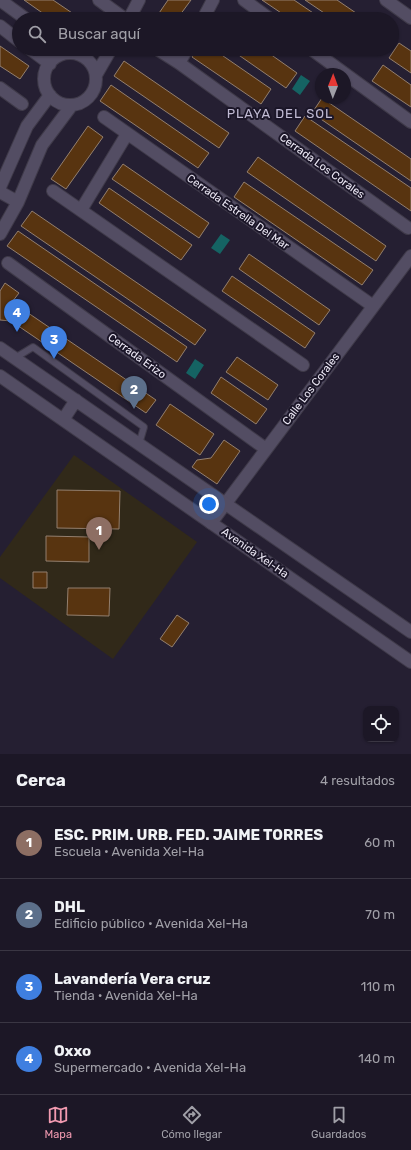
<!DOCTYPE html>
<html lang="es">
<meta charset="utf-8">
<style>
:root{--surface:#1c1726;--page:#25202e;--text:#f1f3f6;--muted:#a09fa7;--line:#3a3643;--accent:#f19ab0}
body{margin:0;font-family:Rubik,sans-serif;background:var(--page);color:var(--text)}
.controls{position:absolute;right:12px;bottom:12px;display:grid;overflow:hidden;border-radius:8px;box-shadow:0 1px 3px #0004}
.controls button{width:36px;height:36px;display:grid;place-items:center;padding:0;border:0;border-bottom:1px solid var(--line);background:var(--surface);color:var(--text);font:20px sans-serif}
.compass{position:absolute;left:315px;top:68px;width:36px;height:36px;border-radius:50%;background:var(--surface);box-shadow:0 1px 3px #0004;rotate:1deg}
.you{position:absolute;left:209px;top:504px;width:14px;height:14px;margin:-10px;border:3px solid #fff;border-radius:50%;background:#1a73e8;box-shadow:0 0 0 6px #1a73e833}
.badge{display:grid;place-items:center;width:26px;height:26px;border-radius:50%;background:var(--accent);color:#fff;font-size:13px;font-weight:700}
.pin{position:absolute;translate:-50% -33px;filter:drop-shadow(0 1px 2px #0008)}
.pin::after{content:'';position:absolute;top:21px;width:14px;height:12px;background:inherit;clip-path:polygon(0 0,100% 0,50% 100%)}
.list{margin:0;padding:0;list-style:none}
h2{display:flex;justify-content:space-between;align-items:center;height:52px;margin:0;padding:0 16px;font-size:17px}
h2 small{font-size:13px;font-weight:400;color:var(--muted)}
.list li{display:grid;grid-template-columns:26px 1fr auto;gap:12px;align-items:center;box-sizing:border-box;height:72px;padding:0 16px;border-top:1px solid var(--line)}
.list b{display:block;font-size:15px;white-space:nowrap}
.list p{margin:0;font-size:13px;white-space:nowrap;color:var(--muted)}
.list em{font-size:13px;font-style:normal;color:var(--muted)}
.icon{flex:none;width:22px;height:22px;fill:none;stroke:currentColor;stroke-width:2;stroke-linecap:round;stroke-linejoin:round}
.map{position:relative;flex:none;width:411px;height:754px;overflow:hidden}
.search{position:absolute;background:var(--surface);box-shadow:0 1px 3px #0004;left:12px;right:12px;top:12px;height:44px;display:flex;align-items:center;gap:10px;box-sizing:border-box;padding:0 14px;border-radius:22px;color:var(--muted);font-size:15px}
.sheet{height:340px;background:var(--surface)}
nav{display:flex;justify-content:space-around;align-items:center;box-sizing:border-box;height:56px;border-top:1px solid var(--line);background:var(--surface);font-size:11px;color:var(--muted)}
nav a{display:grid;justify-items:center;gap:2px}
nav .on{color:var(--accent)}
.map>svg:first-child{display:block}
.education{fill:#312919}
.water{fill:#156363}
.building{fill:#583410;stroke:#937f6e}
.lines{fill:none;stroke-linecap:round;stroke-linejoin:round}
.lane-casing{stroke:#3f3a49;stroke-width:8}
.street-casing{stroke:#3f3a49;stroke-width:14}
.secondary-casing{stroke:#3f3a49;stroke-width:14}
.lane{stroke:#534d63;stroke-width:6}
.street{stroke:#534d63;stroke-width:12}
.secondary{stroke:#534d63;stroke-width:12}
.labels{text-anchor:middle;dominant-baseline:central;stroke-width:4;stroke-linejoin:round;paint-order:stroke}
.street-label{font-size:11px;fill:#ece8f5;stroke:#1b1628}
.quarter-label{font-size:13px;letter-spacing:1px;fill:#c0bad3;stroke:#1b1628}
</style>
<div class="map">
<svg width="411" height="754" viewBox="0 0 411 754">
<rect width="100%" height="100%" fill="#251f32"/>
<path class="education" d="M74 455 197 542 113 659 0 578V557Z"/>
<path class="water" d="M301 75 310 81 300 95 292 89Z
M221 234 230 240 220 254 211 248Z
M195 359 204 365 195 379 186 373Z"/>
<path class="building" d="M24 0H53L81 19H51Z
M168 0H191L177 19H155Z
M262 0H294L322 19H290Z
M305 0H337L356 13 352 19H333Z
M399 43 411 51V73L389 58Z
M0 46 29 66 20 79 0 66Z
M197 49H213L271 89 261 104 192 57Z
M230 49H263L297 73 286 88Z
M124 61 229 133 219 148 114 76Z
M383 65 411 85V107L372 81Z
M111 85 209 153 198 168 100 101Z
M322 98 411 159V181L312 113Z
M305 116 411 188V211L295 131Z
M88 126 103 137 66 189 51 179Z
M258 157 386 246 376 261 247 172Z
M123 164 209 223 199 238 112 179Z
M244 182 373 270 362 285 234 197Z
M109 188 192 245 181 260 99 203Z
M32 211 206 330 195 345 21 226Z
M18 231 187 347 177 362 7 246Z
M249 254 330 310 319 325 239 269Z
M232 276 315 333 305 348 222 291Z
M5 283 19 293 12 302 156 400 146 413 11 321 0 320V291Z
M237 357 278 385 268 400 226 372Z
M221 377 267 409 256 424 211 393Z
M170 404 214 434 200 455 156 425Z
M224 440 240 451 217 484 192 467 197 460 211 458Z
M57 490 120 491 119 529 57 528Z
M46 536 89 537V562L46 561Z
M33 572H47V588H33Z
M68 588H110L109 616 67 615Z
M177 615 189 623 172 647 160 639Z"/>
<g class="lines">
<g class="lane-casing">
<path id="lane" d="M15 358 33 347 144 427 139 444"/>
</g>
<g class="street-casing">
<path id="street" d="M0 0 26 19
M99 0 125 19
M244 0 270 19
M386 0 411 18
M129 19 139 0
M203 19 213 0
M0 26 19 41
M30 49 50 64
M157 49 179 63 408 228
M311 49 411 122
M44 79a26 26 0 1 1 52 0a26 26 0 1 1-52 0Z
M179 63 187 49
M96 75 111 49
M0 88 22 104
M104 117 373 306
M0 187 27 126 50 95
M53 191 303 365
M0 192 18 202
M81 210 127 134
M0 234 18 202 42 145 72 105
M8 263 266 449
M211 523 411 256"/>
</g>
<g class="secondary-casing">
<path id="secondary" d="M0 348 411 632
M0 376 411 662
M63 420 76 400"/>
</g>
<use href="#lane" class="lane"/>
<use href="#street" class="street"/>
<use href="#secondary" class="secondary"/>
</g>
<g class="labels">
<g class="street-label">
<text transform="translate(322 166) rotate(36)">Cerrada Los Corales</text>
<text transform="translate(238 212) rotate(35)">Cerrada Estrella Del Mar</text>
<text transform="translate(137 356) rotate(36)">Cerrada Erizo</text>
<text transform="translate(311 389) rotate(-53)">Calle Los Corales</text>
<text transform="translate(255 553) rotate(35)">Avenida Xel-Ha</text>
</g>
<g class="quarter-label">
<text x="280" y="113">PLAYA DEL SOL</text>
</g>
</g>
</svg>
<div class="controls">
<button><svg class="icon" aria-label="locate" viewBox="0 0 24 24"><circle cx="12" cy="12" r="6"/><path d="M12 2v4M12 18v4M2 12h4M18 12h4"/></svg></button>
</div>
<svg class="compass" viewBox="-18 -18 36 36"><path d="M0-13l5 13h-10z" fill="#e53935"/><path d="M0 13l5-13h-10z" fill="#a09fa7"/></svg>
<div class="you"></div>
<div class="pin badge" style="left:99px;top:550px;background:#8d6e63">1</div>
<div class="pin badge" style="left:134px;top:409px;background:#5c6f8a">2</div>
<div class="pin badge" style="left:54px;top:359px;background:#3f7fe0">3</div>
<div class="pin badge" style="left:17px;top:332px;background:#3f7fe0">4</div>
<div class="search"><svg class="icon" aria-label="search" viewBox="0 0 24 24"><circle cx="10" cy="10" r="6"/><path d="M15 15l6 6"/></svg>Buscar aquí</div>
</div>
<section class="sheet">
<h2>Cerca<small>4 resultados</small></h2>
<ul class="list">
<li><span class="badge" style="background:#8d6e63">1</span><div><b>ESC. PRIM. URB. FED. JAIME TORRES</b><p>Escuela · Avenida Xel-Ha</p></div><em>60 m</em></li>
<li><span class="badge" style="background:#5c6f8a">2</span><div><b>DHL</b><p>Edificio público · Avenida Xel-Ha</p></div><em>70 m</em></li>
<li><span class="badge" style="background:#3f7fe0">3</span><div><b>Lavandería Vera cruz</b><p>Tienda · Avenida Xel-Ha</p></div><em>110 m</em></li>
<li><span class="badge" style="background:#3f7fe0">4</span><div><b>Oxxo</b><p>Supermercado · Avenida Xel-Ha</p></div><em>140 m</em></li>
</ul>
</section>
<nav>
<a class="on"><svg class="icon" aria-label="map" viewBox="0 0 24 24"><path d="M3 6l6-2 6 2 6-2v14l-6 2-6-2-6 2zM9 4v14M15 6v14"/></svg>Mapa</a>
<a><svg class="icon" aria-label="directions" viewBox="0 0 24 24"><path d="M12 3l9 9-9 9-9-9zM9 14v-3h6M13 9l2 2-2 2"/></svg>Cómo llegar</a>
<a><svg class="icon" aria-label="saved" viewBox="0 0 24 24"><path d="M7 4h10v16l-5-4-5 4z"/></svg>Guardados</a>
</nav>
